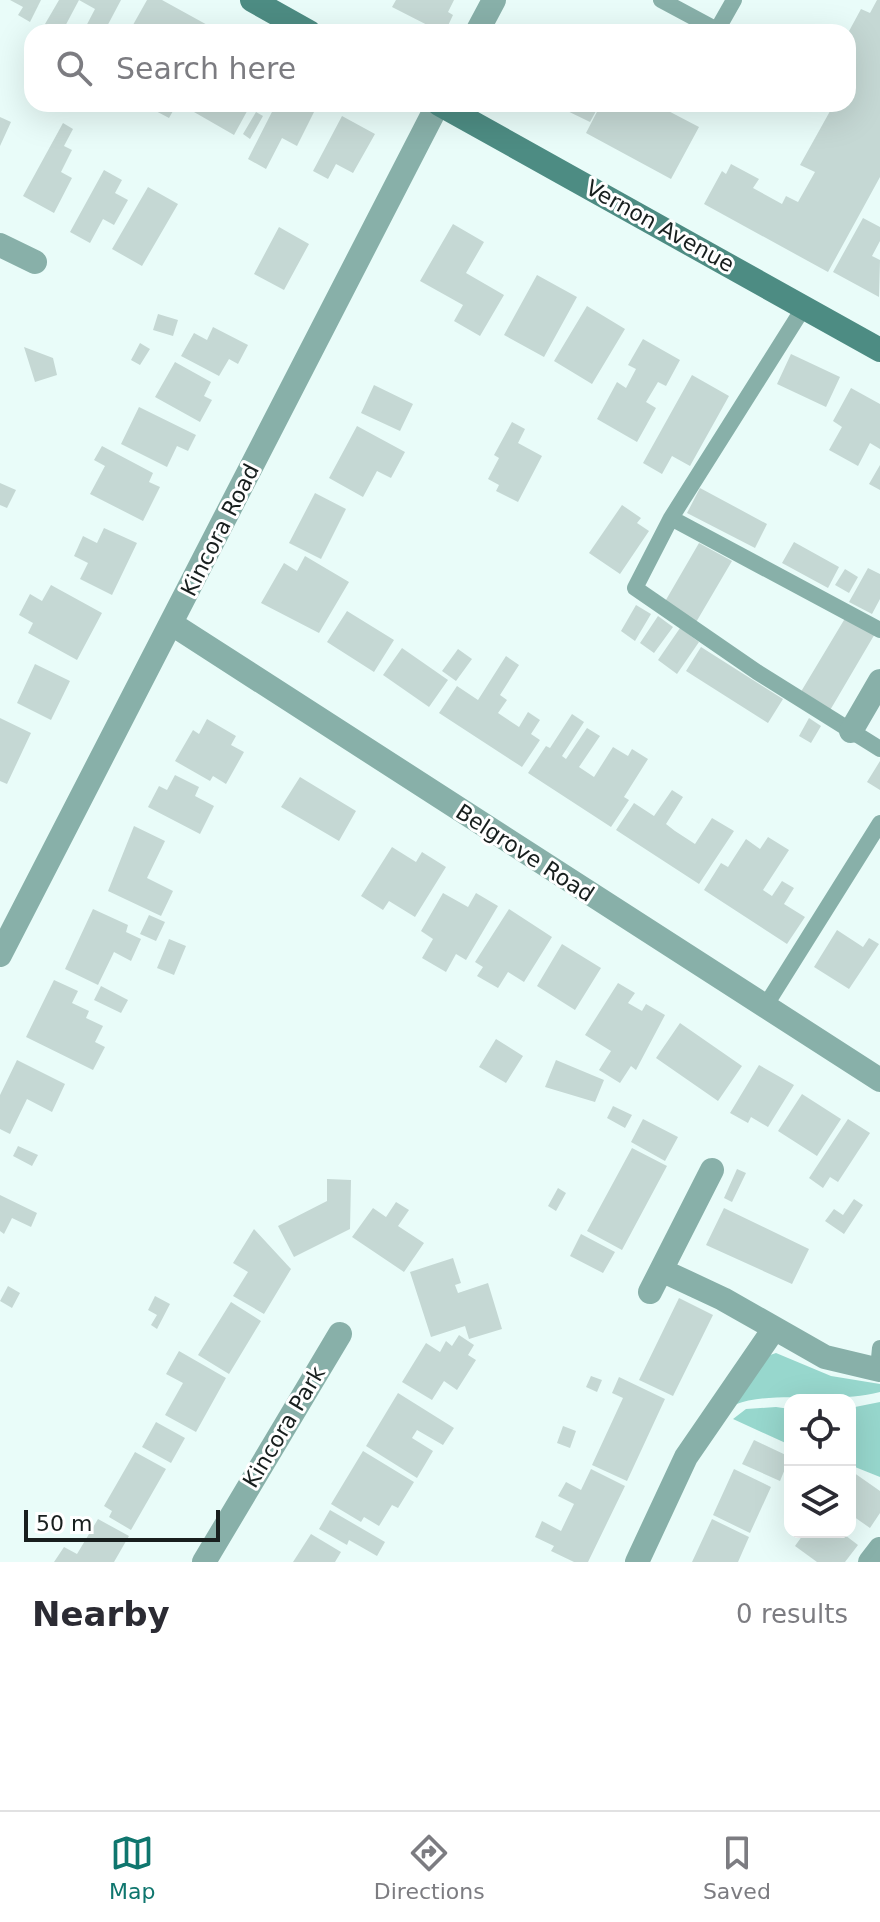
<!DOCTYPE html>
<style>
:root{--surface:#fff;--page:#f7f7f7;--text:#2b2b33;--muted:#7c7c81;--line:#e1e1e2;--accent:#0f766e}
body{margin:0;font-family:"DejaVu Sans",sans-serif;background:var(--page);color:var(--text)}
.controls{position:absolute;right:24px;bottom:24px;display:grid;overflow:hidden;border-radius:16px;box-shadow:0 8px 32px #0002}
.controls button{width:72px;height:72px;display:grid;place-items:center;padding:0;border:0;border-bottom:2px solid var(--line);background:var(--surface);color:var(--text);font:40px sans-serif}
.scale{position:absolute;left:24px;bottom:20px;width:196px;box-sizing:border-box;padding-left:8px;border:4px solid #181f1e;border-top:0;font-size:22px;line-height:28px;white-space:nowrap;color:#181f1e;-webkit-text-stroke:6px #fff;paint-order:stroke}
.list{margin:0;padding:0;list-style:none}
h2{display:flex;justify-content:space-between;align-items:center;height:104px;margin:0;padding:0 32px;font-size:34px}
h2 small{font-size:26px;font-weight:400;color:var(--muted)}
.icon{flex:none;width:44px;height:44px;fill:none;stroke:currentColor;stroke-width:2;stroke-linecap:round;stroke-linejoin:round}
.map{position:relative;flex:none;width:880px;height:1562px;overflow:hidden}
.search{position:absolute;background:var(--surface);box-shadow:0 8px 32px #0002;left:24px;right:24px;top:24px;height:88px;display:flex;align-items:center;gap:20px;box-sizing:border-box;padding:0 28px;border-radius:24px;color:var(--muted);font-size:30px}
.sheet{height:248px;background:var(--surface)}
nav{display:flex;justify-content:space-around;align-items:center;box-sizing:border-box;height:112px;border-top:2px solid var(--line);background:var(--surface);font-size:22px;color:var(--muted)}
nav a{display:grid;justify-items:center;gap:4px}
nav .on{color:var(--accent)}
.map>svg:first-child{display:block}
.green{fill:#97d7cd}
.building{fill:#c5d8d4}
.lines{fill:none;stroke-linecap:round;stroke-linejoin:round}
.lane{stroke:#88b0a9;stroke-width:16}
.street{stroke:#88b0a9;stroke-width:24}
.secondary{stroke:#4d8c83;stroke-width:24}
.labels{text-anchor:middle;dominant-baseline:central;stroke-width:6;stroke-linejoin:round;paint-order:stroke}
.street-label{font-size:22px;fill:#181f1e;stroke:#fff}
</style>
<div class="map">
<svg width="880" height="1562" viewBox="0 0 880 1562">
<rect width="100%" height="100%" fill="#e9fcf9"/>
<path class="green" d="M776 1353 831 1376 880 1384V1392C833 1405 774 1389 734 1405L770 1355Z
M880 1402V1477L850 1465V1408Z
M776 1407 790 1409V1445L733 1419 746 1409Z"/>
<path class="building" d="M10 0H41L30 22 18 15 23 7Z
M59 0H121L104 32H83L95 9 79 0 62 32 45 24Z
M147 0H162L211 27 208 32H129Z
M396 0H454L448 12 453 15 445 32H441L392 7Z
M877 0H880V177L828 272 704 204 722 171 726 174 731 164 759 179 753 188 782 204 786 196 798 202 815 172 800 165 834 104H848V33L861 9 870 13Z
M155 104H177L169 118 152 109Z
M198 104H251L234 135 194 112Z
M276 104H318L297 146 282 138 266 169 248 159Z
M553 104H600L590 122Z
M601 104H655L699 127 671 179 586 133Z
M256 112 263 116 250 139 243 134Z
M342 116 375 134 353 173 336 164 328 179 313 171Z
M0 117 11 122 0 146Z
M63 123 73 129 64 146 72 150 61 172 72 178 54 213 23 196Z
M104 170 122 180 115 193 128 200 114 225 103 219 90 243 70 232Z
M148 187 178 204 142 266 112 249Z
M863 218 880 227V241L872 256 880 260 879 297 833 272Z
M453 224 484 242 466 273 504 295 480 336 454 321 463 305 420 281Z
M279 227 309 244 284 290 254 274Z
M537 275 577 297 544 357 504 335Z
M587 306 625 329 592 384 554 361Z
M158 314 178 320 173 336 153 330Z
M213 327 248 345 238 364 229 359 219 376 181 356 194 333 207 340Z
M643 339 680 360 666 386 658 382 646 402 656 408 637 442 597 419 617 382 626 388 636 369 628 365Z
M140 343 150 349 140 365 131 360Z
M24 347 53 358 57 375 35 382Z
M791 354 840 377 826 407 777 384Z
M175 362 211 382 204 396 212 400 200 422 155 397Z
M692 375 729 396 690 466 672 456 662 474 643 463Z
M374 385 413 404 400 431 361 413Z
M851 388 880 404V449L870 443 858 466 829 450 842 427 833 421Z
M139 407 196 435 188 451 177 446 167 467 121 444Z
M512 422 525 429 518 443 542 456 518 502 496 491 499 485 488 479 499 458 494 455Z
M357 426 405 452 391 478 377 471 363 497 329 478Z
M102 446 153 473 149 482 160 487 143 521 90 494 105 466 94 460Z
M880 465V490L869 484Z
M0 483 16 490 7 508 0 505Z
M700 488 767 524 755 548 687 513Z
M315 493 346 509 321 559 289 543Z
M622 505 641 518 637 523 649 531 620 574 589 553Z
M104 528 137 543 112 595 80 579 88 563 74 556 83 536 97 543Z
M794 542 839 567 828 588 782 563Z
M699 543 732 561 695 624 663 605Z
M305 556 349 582 319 633 261 603 284 563 297 571Z
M868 568 880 574V599L872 614 849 602Z
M845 569 858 577 849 593 835 585Z
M51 585 102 613 77 660 28 633 33 623 19 615 30 594 42 601Z
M636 605 651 614 635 641 621 631Z
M347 611 394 640 374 672 327 642Z
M847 615 876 632 829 712 799 695Z
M658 616 673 627 654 653 640 643Z
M680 628 699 642 677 674 658 660Z
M701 647 783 699 768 723 686 671Z
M402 648 448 680 429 707 383 675Z
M458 649 472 659 456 681 442 671Z
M506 656 519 665 500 695 507 700 498 713 519 727 528 712 540 720 531 734 540 740 522 767 439 713 457 686 478 700Z
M35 664 70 681 51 720 17 703Z
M572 714 584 722 562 756 566 759 587 728 600 736 579 767 594 777 613 747 628 756 632 749 648 759 624 797 629 800 611 827 528 773 546 746 550 748Z
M0 718 31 733 7 784 0 781Z
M809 718 821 726 811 743 799 736Z
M207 719 236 736 231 745 244 752 226 784 213 776 210 781 175 761 193 730 199 734Z
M880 761V790L867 782Z
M175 775 199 787 195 796 214 806 200 834 148 807 159 786 167 790Z
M300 777 356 811 339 841 281 807Z
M672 790 683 797 666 824 675 831 695 844 712 818 734 831 699 884 616 830 634 803 654 816Z
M134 826 165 841 147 878 173 891 161 916 108 891Z
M768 837 789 850 763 890 772 896 782 881 794 888 784 904 805 917 787 944 704 890 721 863 728 867 746 839 760 849Z
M392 847 416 862 422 852 446 867 415 917 389 901 383 910 361 896Z
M443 893 468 907 476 893 498 906 466 960 456 954 446 972 422 958 433 939 421 931Z
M93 909 128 925 126 932 141 939 131 961 114 952 98 985 65 969Z
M509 909 552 937 524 982 508 972 498 988 477 976 483 967 475 962Z
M149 915 165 922 156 941 140 934Z
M837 930 863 947 869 938 879 944 849 989 814 967Z
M169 939 186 946 174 975 157 968Z
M562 944 601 968 575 1010 537 986Z
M54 980 78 991 72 1003 89 1011 86 1018 103 1026 95 1042 105 1047 93 1070 26 1037Z
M618 983 635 993 628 1003 642 1011 646 1004 665 1015 636 1070 631 1066 620 1083 599 1070 611 1051 585 1035Z
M101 986 128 1000 121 1013 94 1000Z
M680 1023 742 1066 718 1101 656 1058Z
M496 1039 523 1056 506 1083 479 1067Z
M17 1060 65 1084 52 1112 27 1099 10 1134 0 1129V1095Z
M556 1060 604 1080 595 1102 545 1087Z
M759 1065 794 1085 768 1127 751 1117 748 1123 730 1113Z
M802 1094 841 1119 817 1156 778 1131Z
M613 1106 632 1115 625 1128 607 1118Z
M643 1119 678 1137 665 1161 631 1142Z
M848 1119 870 1133 838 1182 830 1177 823 1188 809 1178Z
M18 1146 38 1155 32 1166 13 1156Z
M632 1148 667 1166 622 1250 587 1231Z
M737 1169 746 1173 732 1202 724 1198Z
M327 1179 351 1180 350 1229 294 1257 278 1226 327 1201Z
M558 1188 566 1193 556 1211 548 1206Z
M0 1195 37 1213 31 1227 12 1218 4 1234 0 1231Z
M854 1199 863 1205 844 1234 825 1221 834 1209 843 1215Z
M396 1202 409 1210 398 1226 424 1243 404 1272 352 1237 373 1208 386 1217Z
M724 1208 809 1249 792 1284 706 1245Z
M254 1229 291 1269 264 1314 233 1296 248 1272 233 1263Z
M581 1234 615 1252 603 1273 570 1256Z
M453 1258 461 1283 455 1285 458 1293 488 1283 502 1329 469 1339 465 1326 431 1337 410 1272Z
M8 1286 20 1293 12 1308 0 1301Z
M155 1296 170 1304 157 1329 151 1325 157 1315 148 1310Z
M679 1298 713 1315 673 1396 639 1380Z
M231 1302 261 1321 229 1374 198 1355Z
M459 1335 474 1345 468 1355 476 1360 457 1390 444 1381 432 1400 402 1382 426 1343 440 1352 446 1341 452 1346Z
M179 1351 226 1378 196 1432 165 1415 183 1383 166 1374Z
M591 1376 602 1380 597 1392 586 1387Z
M619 1377 665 1399 627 1481 592 1465 623 1398 612 1393Z
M398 1393 454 1428 443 1445 417 1430 412 1438 433 1451 417 1478 366 1446Z
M156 1422 185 1438 171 1463 142 1447Z
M563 1426 576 1431 570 1448 557 1443Z
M754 1440 790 1457 780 1481 742 1464Z
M363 1451 414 1482 398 1508 392 1505 379 1526 364 1517 361 1522 331 1504Z
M135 1452 166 1469 131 1530 109 1517 112 1511 104 1506Z
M591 1469 625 1486 588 1562H574L551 1551 554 1546 535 1537 542 1521 561 1531 574 1504 558 1496 566 1482 581 1490Z
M734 1469 771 1487 750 1533 713 1515Z
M850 1470 880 1491V1513L870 1528 850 1514Z
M330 1510 385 1542 377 1556 349 1540 347 1545 319 1529Z
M98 1519 129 1536 114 1562H54L64 1547 77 1554Z
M712 1519 749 1537 738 1562H692Z
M805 1532H841L858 1545 845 1562H817L795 1546Z
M311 1534 341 1552 335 1562H293Z"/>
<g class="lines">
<path class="lane" d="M661 0 717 30 734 0
M804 307 671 518 635 588 757 672 880 749
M671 518 880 630
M764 1008 880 823
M878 1369 880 1348"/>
<path class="street" d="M477 32 494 0
M0 245 35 262
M172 624 880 1080
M851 731 880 681
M0 955 438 104
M663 1271 723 1299 825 1357 880 1370
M650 1292 712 1170
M204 1562 340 1334
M637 1562 686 1457 774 1329
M870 1562 880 1549"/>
<path class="secondary" d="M252 0 309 32
M439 104 880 350"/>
</g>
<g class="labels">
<g class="street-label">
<text transform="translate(660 226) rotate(29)">Vernon Avenue</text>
<text transform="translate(220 530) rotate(-63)">Kincora Road</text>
<text transform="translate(525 853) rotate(33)">Belgrove Road</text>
<text transform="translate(284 1427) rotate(-59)">Kincora Park</text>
</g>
</g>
</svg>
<div class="controls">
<button><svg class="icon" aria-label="locate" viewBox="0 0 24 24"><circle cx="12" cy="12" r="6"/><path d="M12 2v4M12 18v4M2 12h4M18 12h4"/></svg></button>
<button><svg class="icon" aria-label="layers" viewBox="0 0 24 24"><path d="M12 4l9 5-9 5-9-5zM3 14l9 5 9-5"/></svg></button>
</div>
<div class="scale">50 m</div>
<div class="search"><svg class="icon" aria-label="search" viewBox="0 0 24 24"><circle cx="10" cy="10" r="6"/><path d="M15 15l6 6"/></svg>Search here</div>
</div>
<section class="sheet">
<h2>Nearby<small>0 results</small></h2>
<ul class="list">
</ul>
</section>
<nav>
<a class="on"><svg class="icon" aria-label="map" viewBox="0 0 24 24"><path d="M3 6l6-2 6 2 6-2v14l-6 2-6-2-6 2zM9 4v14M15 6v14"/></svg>Map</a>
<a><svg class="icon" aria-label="directions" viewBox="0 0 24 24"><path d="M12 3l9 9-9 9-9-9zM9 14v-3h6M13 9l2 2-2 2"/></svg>Directions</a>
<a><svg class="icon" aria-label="saved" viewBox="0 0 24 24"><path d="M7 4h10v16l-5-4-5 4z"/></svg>Saved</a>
</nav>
